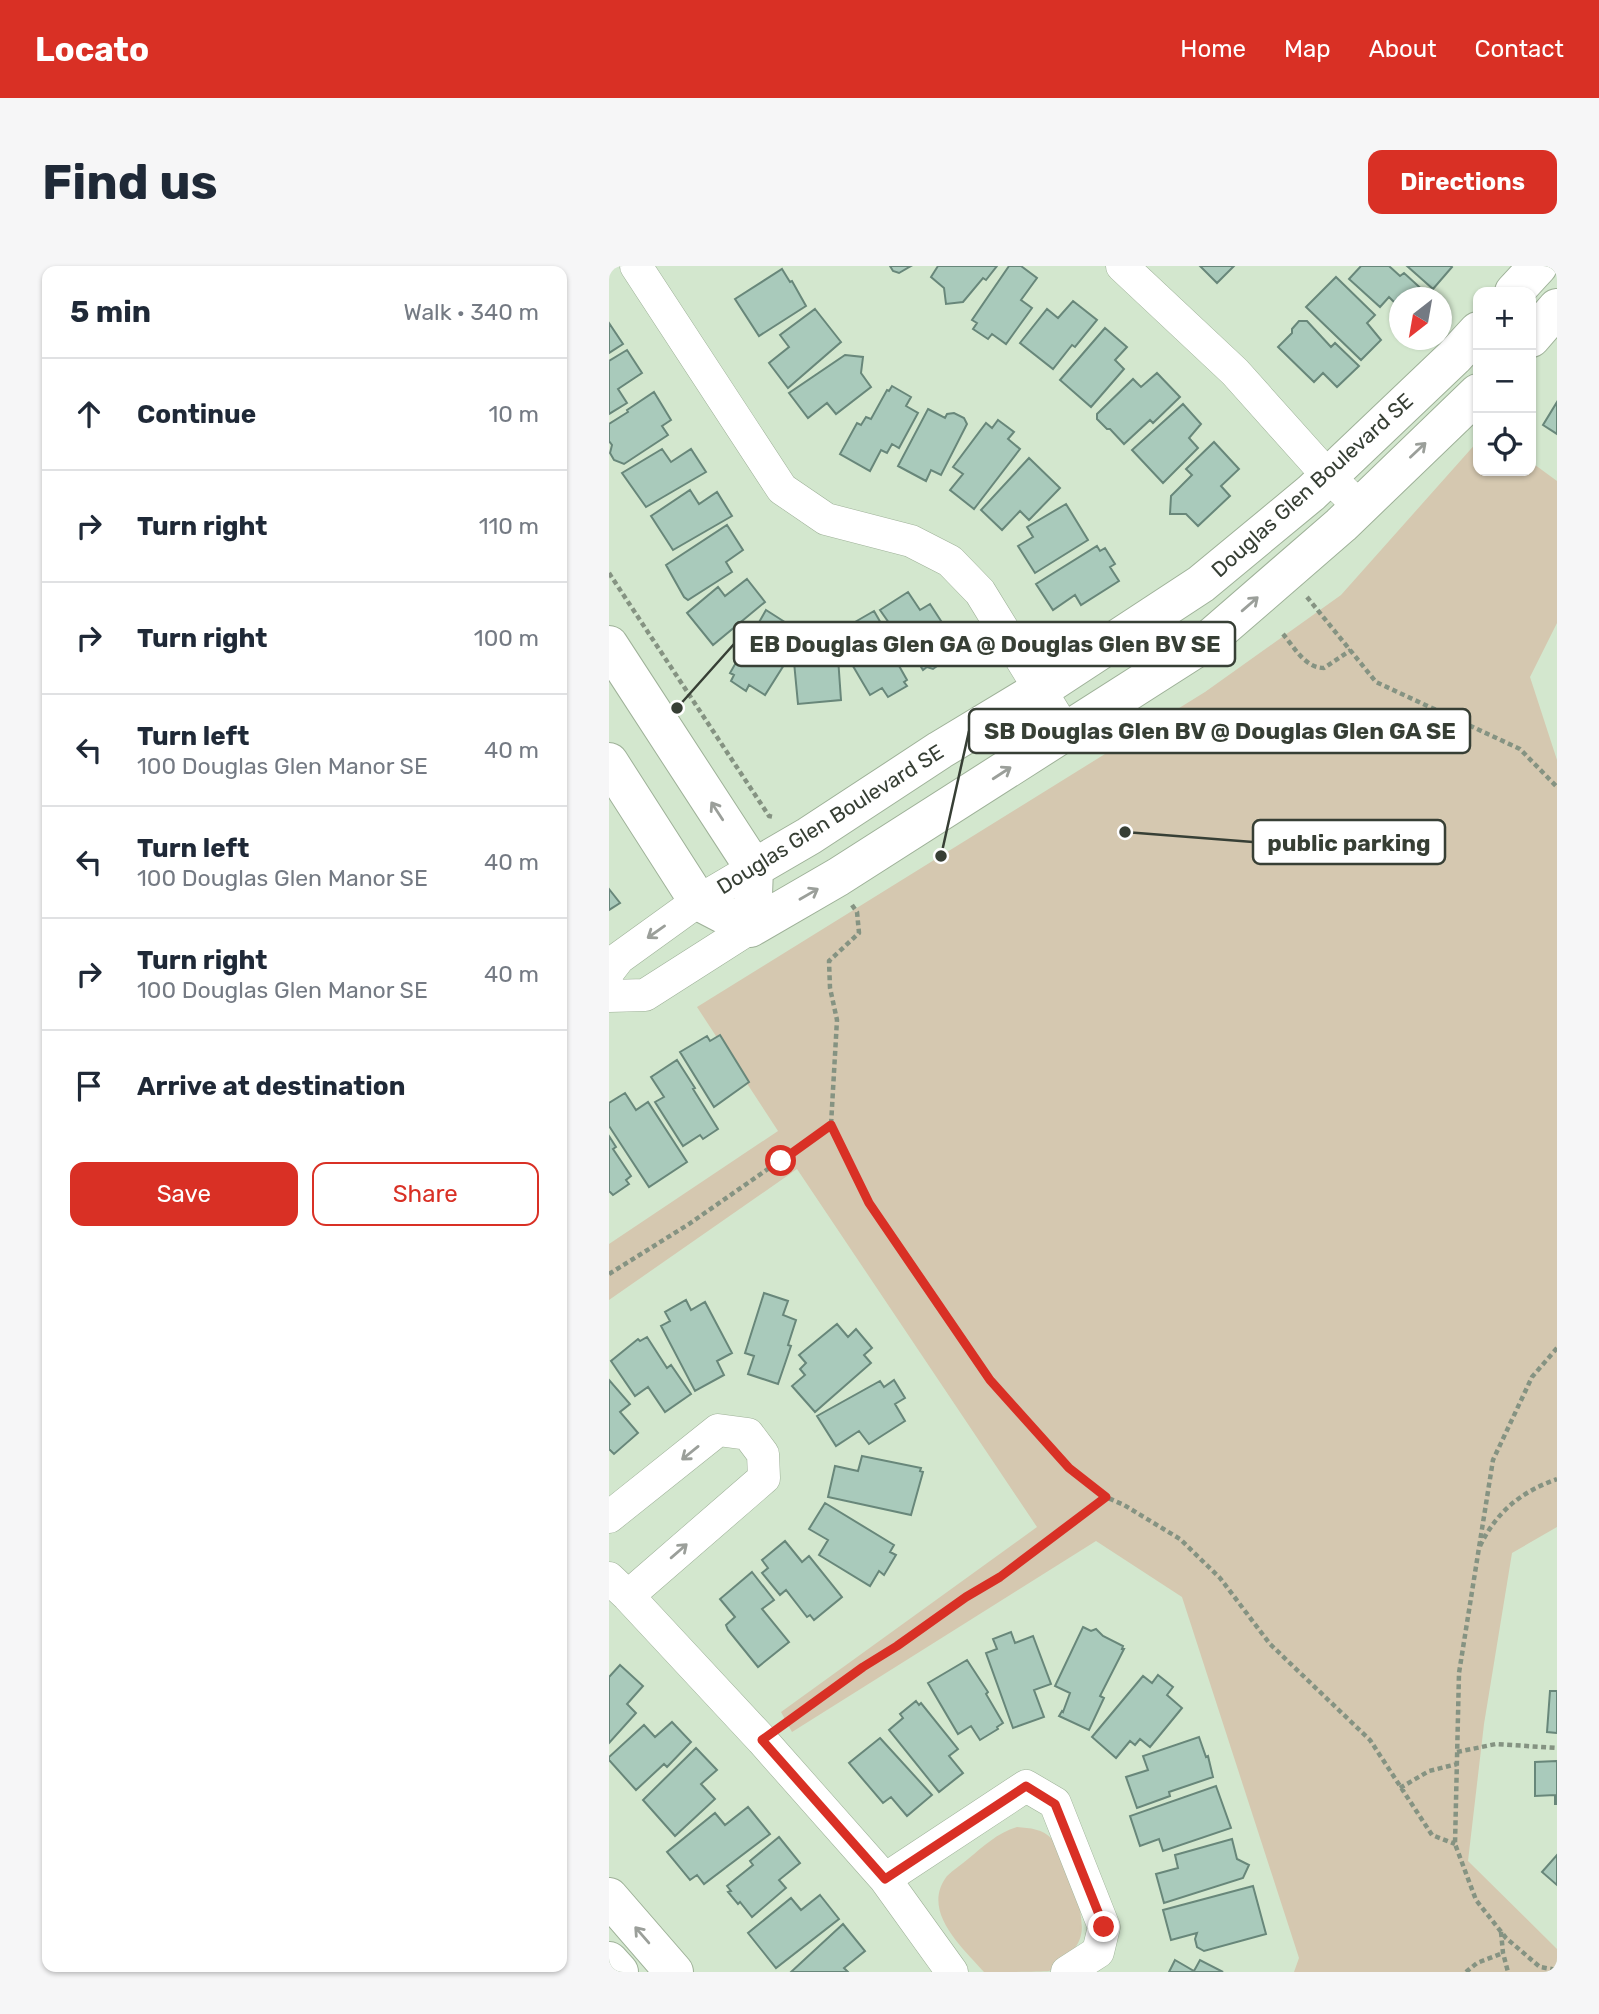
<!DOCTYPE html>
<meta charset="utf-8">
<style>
:root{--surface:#fff;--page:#f6f6f7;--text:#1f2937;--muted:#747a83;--line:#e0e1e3;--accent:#d93025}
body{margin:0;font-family:Rubik,sans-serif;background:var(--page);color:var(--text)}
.controls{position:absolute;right:21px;top:21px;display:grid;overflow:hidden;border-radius:14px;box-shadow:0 2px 5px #0004}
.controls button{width:63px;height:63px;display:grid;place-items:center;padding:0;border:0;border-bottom:2px solid var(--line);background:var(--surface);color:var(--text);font:35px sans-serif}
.compass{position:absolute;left:780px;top:21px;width:63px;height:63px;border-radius:50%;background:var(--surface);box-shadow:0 2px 5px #0004;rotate:211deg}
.stop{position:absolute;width:21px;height:21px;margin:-16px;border:5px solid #d93025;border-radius:50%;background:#fff}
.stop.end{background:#d93025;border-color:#fff;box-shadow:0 2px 7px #0008}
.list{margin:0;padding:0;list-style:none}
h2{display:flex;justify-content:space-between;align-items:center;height:91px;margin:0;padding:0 28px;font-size:30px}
h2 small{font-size:23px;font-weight:400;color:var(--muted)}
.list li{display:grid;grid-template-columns:46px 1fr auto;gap:21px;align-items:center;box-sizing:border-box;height:112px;padding:0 28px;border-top:2px solid var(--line)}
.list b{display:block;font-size:26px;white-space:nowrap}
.list p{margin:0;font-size:23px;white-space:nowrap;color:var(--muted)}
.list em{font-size:23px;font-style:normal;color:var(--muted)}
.actions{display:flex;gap:14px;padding:21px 28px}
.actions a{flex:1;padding:16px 0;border:2px solid var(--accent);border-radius:14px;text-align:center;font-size:24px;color:var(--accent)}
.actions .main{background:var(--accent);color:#fff}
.icon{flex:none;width:38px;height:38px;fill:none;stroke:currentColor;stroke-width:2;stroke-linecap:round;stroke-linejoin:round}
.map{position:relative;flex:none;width:948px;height:1706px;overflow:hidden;border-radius:14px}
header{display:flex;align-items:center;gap:42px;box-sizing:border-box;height:98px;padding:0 35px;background:var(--accent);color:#fff}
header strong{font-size:33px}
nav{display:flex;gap:38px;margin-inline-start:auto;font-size:24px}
.intro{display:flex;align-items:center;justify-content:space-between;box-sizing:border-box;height:168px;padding:0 42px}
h1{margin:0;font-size:49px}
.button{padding:18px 32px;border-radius:14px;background:var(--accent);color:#fff;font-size:24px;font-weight:700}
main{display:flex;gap:42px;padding:0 42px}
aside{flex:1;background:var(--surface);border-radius:14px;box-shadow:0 2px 5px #0004}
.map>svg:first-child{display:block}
.green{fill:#d5c8b0}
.building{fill:#a9cabb;stroke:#68877a;stroke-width:2}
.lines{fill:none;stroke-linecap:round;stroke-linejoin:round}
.minor-casing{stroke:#9eb198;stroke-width:33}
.tertiary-casing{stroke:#9eb198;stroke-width:40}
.secondary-casing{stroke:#9eb198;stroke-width:40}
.path{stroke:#859382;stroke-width:4.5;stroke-dasharray:5 3.5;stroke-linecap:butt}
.minor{stroke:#fff;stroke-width:32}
.tertiary{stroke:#fff;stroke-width:38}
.secondary{stroke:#fff;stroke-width:38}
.oneway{stroke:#9b9f9a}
.route{stroke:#d93025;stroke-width:9}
.labels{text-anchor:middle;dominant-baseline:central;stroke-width:6;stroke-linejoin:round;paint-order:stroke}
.street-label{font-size:21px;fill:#373f35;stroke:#fff}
.leader{fill:none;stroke:#373f35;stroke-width:2.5}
.callout-dot{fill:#373f35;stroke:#fff;stroke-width:2.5}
.callout{fill:#fff;stroke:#373f35;stroke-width:2.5}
.callout-label{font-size:23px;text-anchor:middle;font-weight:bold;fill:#373f35}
</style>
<header>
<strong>Locato</strong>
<nav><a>Home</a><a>Map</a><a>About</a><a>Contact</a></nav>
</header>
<div class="intro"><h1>Find us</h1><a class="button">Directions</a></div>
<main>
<aside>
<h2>5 min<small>Walk · 340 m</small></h2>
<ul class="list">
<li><svg class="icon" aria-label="ahead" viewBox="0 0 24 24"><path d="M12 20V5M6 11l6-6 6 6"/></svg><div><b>Continue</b></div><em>10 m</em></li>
<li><svg class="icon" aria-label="right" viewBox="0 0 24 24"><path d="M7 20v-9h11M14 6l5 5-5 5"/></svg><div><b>Turn right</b></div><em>110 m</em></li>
<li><svg class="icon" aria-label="right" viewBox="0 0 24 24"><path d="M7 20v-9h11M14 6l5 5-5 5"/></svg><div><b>Turn right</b></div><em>100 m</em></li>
<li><svg class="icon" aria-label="left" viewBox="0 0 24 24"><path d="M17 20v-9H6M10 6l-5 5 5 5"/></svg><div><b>Turn left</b><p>100 Douglas Glen Manor SE</p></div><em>40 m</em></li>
<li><svg class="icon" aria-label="left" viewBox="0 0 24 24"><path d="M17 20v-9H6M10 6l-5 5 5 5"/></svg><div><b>Turn left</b><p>100 Douglas Glen Manor SE</p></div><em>40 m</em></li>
<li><svg class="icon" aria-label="right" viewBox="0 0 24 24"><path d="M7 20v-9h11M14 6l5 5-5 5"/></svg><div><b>Turn right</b><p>100 Douglas Glen Manor SE</p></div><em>40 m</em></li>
<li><svg class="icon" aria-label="arrive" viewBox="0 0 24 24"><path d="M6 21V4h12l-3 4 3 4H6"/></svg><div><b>Arrive at destination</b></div></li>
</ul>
<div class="actions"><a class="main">Save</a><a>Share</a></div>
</aside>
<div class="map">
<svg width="948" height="1706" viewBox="0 0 948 1706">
<rect width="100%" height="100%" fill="#d3e7ce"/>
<path class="green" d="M869 175V205H922V196L948 215V357L921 411 948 494V1261L903 1287 875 1458 859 1595 948 1683V1706H685L690 1692 573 1331 487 1275 183 1466 172 1446 428 1261 188 903 0 1034V978L169 865 88 741 596 426 732 329Z
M408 1561C421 1562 434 1563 443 1573 458 1586 477 1650 472 1669 469 1683 453 1698 440 1705 432 1706 388 1706 375 1706 354 1682 311 1645 338 1610 344 1604 353 1598 359 1593 375 1580 388 1567 408 1561Z"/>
<path class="building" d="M281 0H302L290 7 284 5Z
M329 0H388L377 14 374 12 354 36 337 38 335 22 322 11Z
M400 0H412L428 12 412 34 423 42 397 78 383 68 379 73 364 63 368 57 363 54Z
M591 0H625L608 17Z
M752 0H780L791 10 795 7 818 28 816 32H790V41L780 31 771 41 740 13Z
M798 0H842L843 1 824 23Z
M173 3 181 16 183 15 197 40 150 70 126 33Z
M727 11 766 49 758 57 772 74 752 94 697 41Z
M464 35 488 54 466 81 463 79 444 103 411 77 438 43 449 52Z
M206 43 232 76 179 122 160 97 180 81 171 69Z
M690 55H698L722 81 726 77 750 100 728 121 714 107 705 116 669 81 683 67V63Z
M0 57 14 78 0 87Z
M496 62 518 81 506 94 515 103 482 141 451 114Z
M18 84 33 107 9 123 18 137 0 148V95Z
M236 89 254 91 252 107 262 121 227 148 218 137 199 152 180 127Z
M548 107 571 131 544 157 541 154 515 178 501 163H498L488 153V148L524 113 532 121Z
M283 120 302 131 297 140 309 147 290 182 283 178 278 187 272 184 261 205 231 188 248 157 252 159 257 151 262 153 278 124 280 125Z
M45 126 62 154 53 160 59 169 15 198 5 194 1 187 3 179 0 175V158L19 146 18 144Z
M948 136V168L934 159Z
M574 138 592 158 580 172 589 182 554 217 523 184Z
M319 143 336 152 338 148 345 147 355 152 358 158 332 209 322 204 317 215 289 200Z
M389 154 405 166 399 173 411 183 365 243 341 224 354 208 344 201 377 157 383 162Z
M605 176 630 203 612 220 621 230 589 260 577 248H561L562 230 583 209 577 203Z
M53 183 62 196 82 183 97 206 37 241 13 207Z
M420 192 451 222 420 254 411 245 393 264 372 244Z
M81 224 90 238 108 226 123 250 64 284 42 250Z
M457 238 479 274 426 307 409 280 424 271 418 261Z
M118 259 134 284 117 296 123 306 79 334 75 331 57 299Z
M488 280 491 285 496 282 506 298 501 301 510 315 472 339 466 329 444 344 427 318Z
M138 313 156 336 104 379 78 347 109 321 116 330Z
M299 326 311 344 321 338 349 381 348 385 332 394 331 398 324 403 318 401 314 404 294 373 292 374 271 344Z
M157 344 182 360 167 383 180 391 156 429 140 419 137 425 122 415 125 409 121 407Z
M265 345 281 373 276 375 298 414 295 416 298 420 279 431 273 422 261 429 241 395 249 390 244 380 249 377 239 360Z
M227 363 232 434 189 438 185 396 196 395 195 390 202 389 199 366Z
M0 623 11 637 0 644Z
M111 769 140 816 105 841 71 786 98 770 101 775Z
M68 794 86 822 84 823 109 863 94 873 91 869 74 880 46 836 55 831 42 811Z
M16 827 27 844 39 836 78 896 40 921 0 860V837Z
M0 870 7 881 4 883 22 910 17 914 20 918 4 929 0 925Z
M155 1027 179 1035 174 1049 187 1054 179 1079 182 1080 169 1118 139 1108 145 1090 136 1087Z
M77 1034 82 1044 96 1036 123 1087 108 1095 115 1109 86 1125 52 1060 61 1055 56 1046Z
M228 1058 239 1071 247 1063 263 1082 255 1089 262 1097 206 1146 183 1120 196 1109 191 1103 197 1097 190 1089Z
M38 1071 58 1102 62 1099 82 1128 56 1146 39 1121 26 1130 2 1095 29 1073 31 1075Z
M0 1114 21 1138 11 1146 29 1167 5 1188 0 1183Z
M285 1114 296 1132 286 1138 296 1155 260 1178 250 1165 227 1180 208 1150 271 1115 275 1121Z
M253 1190 312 1202 311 1205 314 1206 302 1249 219 1231 226 1200 249 1205Z
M216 1237 285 1279 281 1286 287 1289 275 1309 270 1305 261 1320 210 1289 219 1274 200 1263Z
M176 1275 193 1296 200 1290 233 1331 205 1354 201 1349 198 1351 177 1324 171 1329 153 1307 159 1302 153 1294Z
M143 1306 165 1334 153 1343 180 1376 149 1401 119 1364 117 1359 126 1351 111 1333Z
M474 1361 482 1365 487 1363 494 1370 514 1380 513 1383H515L491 1430 495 1432 480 1464 450 1450 453 1445 454 1446 461 1427 446 1420Z
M402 1366 406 1377 424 1370 442 1418 425 1424 435 1451 404 1462 377 1387 388 1383 384 1373Z
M358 1394 379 1426 377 1428 394 1457 388 1461 389 1463 371 1474 362 1460 349 1468 319 1417Z
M11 1399 34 1420 18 1438 27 1447 0 1477V1411Z
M549 1409 564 1421 558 1429 573 1442 541 1481 531 1473 526 1479 521 1475 507 1492 483 1471 534 1410 543 1417Z
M941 1425H948V1467L938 1466Z
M307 1435 310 1439 312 1437 349 1483 340 1490 354 1507 330 1526 280 1464 294 1452 291 1448Z
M63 1456 82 1476 58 1501 55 1498 27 1524 0 1494V1491L35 1459 46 1471Z
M590 1471 597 1491 599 1490 604 1511 560 1526 561 1530 528 1542 517 1511 539 1504 534 1490Z
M271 1472 323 1529 298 1550 282 1531 274 1537 240 1497Z
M87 1482 108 1504 92 1518 106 1533 66 1570 34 1534Z
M948 1495V1538H946V1529L926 1530V1496Z
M607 1520 622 1562 554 1585 550 1573 531 1580 521 1550Z
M139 1541 161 1568 95 1618 88 1609 81 1614 58 1586 106 1547 116 1559Z
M170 1571 191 1597 170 1614 177 1622 143 1651 131 1636 129 1638 119 1626 122 1625 118 1620 144 1599 141 1595Z
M623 1573 628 1593 640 1599 634 1612 555 1637 547 1608 569 1602 566 1589Z
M948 1589V1619L933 1606Z
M644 1620 657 1668 595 1685 588 1681 586 1673 588 1667 562 1674 554 1644Z
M211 1629 230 1653 167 1702 139 1667 182 1632 192 1644Z
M234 1658 256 1685 235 1702 239 1706H182Z
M566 1694 585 1705 591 1694 614 1706H560Z"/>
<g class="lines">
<g class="minor-casing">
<path id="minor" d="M27 0 173 223 217 253 302 275 341 295 371 326 457 466
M513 0 626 106 719 210 750 240
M0 705 10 692 89 635 145 602
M0 730 36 729 141 662
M0 1251 109 1164 139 1168 154 1188 155 1212 19 1330
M0 1312 19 1330 153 1474 276 1613 343 1706
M276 1613 417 1520 446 1537 495 1661 489 1686 458 1706"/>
</g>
<g class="tertiary-casing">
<path id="tertiary" d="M905 26 929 0
M922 72 948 42
M0 379 145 602 144 629
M0 496 89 635 141 662
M145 602 200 570 331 484 432 423 592 318 702 227 845 91 869 65
M141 662 229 611 597 376 732 259 869 127"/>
</g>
<g class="secondary-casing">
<path id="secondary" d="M0 1631 65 1706
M0 1695 10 1706"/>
</g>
<path class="path" d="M0 307 160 550 165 551
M698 331 767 416 911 483 948 521
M674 368C685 381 696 402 715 402L742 384
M243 639 248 646 250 667 220 695 221 722 228 754 222 859 260 937 381 1114 460 1202 497 1231 515 1239 571 1273 611 1312 661 1378 761 1474 823 1569 846 1578
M0 1008 80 958 222 859
M948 1082 923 1111 884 1194 850 1407 846 1578 867 1634 897 1672 931 1701 948 1704
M871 1280C888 1245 912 1226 948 1213
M176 1458 254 1401 321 1358 357 1331 391 1311 497 1231
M848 1486 887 1478 948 1482
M791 1522 820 1505 848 1498
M892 1666 894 1687 899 1706
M857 1706 868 1697 894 1687"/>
<use href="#minor" class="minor"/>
<use href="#tertiary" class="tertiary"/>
<use href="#secondary" class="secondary"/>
</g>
<defs><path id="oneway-shaft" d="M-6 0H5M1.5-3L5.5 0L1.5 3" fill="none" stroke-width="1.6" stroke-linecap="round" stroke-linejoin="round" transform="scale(1.75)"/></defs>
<g class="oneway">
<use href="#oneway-shaft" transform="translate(809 184) rotate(-43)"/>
<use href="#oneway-shaft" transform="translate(641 338) rotate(-41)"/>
<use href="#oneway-shaft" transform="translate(393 507) rotate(-33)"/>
<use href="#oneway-shaft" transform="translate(108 545) rotate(-123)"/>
<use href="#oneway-shaft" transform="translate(200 628) rotate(-30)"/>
<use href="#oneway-shaft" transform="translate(47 666) rotate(145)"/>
<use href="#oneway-shaft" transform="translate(81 1187) rotate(141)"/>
<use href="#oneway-shaft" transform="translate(70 1285) rotate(-41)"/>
<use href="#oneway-shaft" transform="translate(33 1669) rotate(-131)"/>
</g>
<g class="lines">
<path class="route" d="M172 895 222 859 260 937 381 1114 460 1202 497 1231 391 1311 357 1331 288 1380 254 1401 153 1474 276 1613 417 1520 446 1538 495 1661"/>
</g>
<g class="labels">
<g class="street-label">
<text transform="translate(703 219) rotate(-42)">Douglas Glen Boulevard SE</text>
<text transform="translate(221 553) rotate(-32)">Douglas Glen Boulevard SE</text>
</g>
</g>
<path class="leader" d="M68 442L125 378M332 590L360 465M516 566L644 576"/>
<g class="callout-dot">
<circle cx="68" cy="442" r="7"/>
<circle cx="332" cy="590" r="7"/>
<circle cx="516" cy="566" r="7"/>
</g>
<g class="callout">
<rect x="125" y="356" width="501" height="44" rx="7"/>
<rect x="360" y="443" width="501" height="44" rx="7"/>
<rect x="644" y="554" width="192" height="44" rx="7"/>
</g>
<g class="callout-label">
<text x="376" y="386">EB Douglas Glen GA @ Douglas Glen BV SE</text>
<text x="611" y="473">SB Douglas Glen BV @ Douglas Glen GA SE</text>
<text x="740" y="585">public parking</text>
</g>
</svg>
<div class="controls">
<button>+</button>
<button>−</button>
<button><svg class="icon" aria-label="locate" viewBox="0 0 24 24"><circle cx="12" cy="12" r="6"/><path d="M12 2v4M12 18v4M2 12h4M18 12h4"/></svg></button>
</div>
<svg class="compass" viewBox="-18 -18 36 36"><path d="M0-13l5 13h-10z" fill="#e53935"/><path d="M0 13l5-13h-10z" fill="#747a83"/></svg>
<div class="stop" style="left:172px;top:895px"></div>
<div class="stop end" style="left:495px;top:1661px"></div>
</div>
</main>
